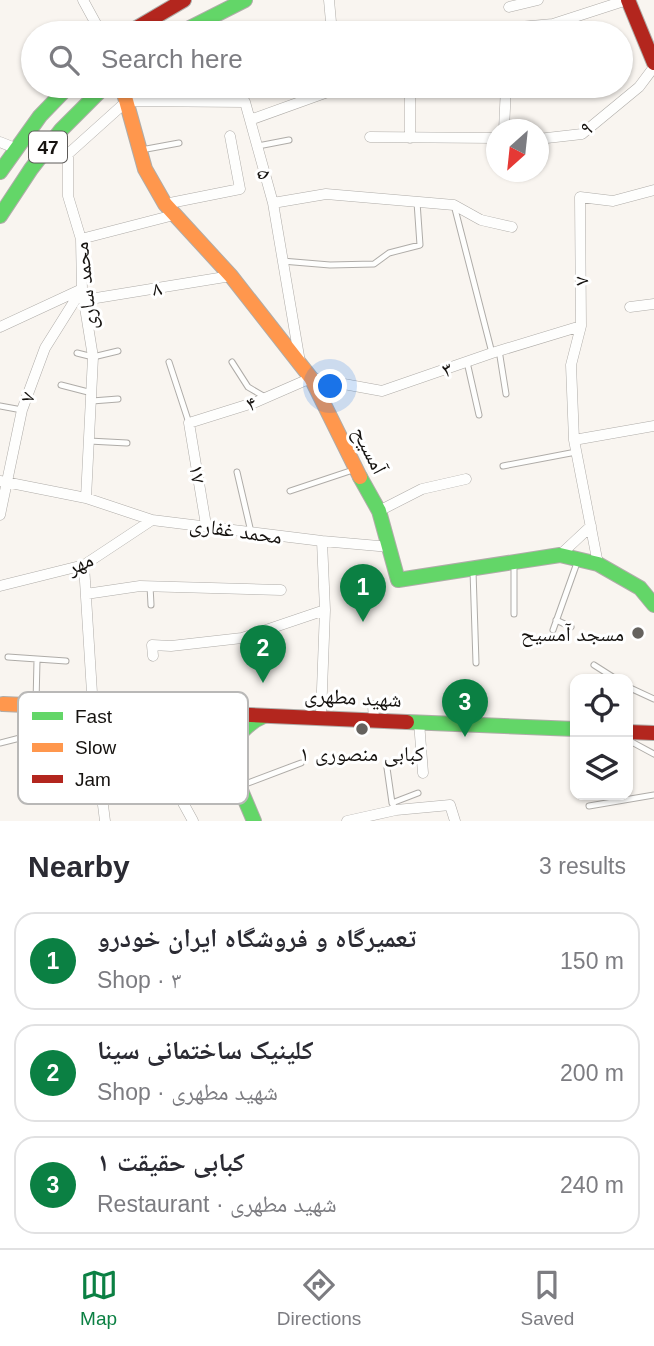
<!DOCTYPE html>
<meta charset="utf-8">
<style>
:root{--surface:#fff;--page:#f7f7f7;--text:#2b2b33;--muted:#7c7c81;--line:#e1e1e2;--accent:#0b8043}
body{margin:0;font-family:Arial,"Noto Naskh Arabic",sans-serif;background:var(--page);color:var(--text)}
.controls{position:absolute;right:21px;bottom:21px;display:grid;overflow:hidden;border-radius:14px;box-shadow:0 2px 5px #0004}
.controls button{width:63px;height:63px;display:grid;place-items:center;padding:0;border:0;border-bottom:2px solid var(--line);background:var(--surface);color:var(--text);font:35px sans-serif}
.compass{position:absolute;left:486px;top:119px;width:63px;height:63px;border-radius:50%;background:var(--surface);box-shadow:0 2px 5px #0004;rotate:207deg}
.you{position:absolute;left:331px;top:387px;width:24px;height:24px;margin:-18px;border:5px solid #fff;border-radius:50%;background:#1a73e8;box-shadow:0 0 0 10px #1a73e833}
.badge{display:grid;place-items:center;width:46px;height:46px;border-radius:50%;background:var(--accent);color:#fff;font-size:23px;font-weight:700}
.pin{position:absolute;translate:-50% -58px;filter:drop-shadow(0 2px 4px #0008)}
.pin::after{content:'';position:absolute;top:37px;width:24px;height:21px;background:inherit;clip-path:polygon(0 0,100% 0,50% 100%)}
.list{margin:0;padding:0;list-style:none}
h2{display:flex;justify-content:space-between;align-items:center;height:91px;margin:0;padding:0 28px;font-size:30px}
h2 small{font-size:23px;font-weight:400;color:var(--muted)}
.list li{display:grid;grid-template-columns:46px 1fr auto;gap:21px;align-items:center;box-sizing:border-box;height:98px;margin:0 14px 14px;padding:0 14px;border:2px solid var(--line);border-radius:21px}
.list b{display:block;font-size:26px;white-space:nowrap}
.list p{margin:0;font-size:23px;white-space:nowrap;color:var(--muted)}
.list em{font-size:23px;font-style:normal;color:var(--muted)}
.icon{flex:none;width:38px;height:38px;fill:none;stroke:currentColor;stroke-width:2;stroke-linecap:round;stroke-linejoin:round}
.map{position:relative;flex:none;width:654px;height:821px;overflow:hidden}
.search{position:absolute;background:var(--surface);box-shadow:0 2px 5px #0004;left:21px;right:21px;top:21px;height:77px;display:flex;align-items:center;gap:18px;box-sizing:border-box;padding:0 24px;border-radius:38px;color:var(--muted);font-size:26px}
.sheet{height:427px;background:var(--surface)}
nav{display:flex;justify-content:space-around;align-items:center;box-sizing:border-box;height:98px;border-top:2px solid var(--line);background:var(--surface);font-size:19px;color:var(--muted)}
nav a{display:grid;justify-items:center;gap:4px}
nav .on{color:var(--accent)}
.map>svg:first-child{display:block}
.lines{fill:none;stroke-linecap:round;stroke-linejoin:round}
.lane-casing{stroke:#afaca8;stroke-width:7}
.street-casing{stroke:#afaca8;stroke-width:11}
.fast-casing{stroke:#afaca8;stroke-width:16}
.slow-casing{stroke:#afaca8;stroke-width:16}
.jam-casing{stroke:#afaca8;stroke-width:16}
.lane{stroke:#fefefd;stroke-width:5}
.street{stroke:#fefefd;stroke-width:10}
.fast{stroke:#63d668;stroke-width:14}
.slow{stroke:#ff974d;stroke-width:14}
.jam{stroke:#b3261e;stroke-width:14}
.poi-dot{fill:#65625e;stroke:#fff;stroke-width:2.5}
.labels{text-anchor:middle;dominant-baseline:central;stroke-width:6;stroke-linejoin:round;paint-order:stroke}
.shield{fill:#fff;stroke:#5c5a58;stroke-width:2}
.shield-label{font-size:19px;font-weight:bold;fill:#161310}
.street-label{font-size:21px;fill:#161310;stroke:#fff}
.poi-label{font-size:21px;fill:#161310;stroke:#fff;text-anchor:end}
.key{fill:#fff;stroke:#b9b8b7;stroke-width:2}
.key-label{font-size:19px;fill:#161310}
</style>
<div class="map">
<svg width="654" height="821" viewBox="0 0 654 821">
<rect width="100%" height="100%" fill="#f9f5f0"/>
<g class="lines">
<g class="lane-casing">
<path id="lane" d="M258 146 289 140
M141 150 179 143
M454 205 492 353
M282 261 330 265 374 264 389 253 420 245 417 202
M499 350 506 394
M77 353 93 357 118 351
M169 362 189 423
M232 362 248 387 265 397
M467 362 479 415
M61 385 92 393
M92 401 118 399
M0 406 22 410
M89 441 127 443
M503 466 576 452
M237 472 251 532
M290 491 353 470
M514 565V614
M473 571 476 663
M150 586 151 605
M556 620 571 627
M553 630 578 560
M8 657 66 661
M594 665 616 679
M628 687 654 699
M36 703 37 660
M628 740 654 754
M0 743 20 738 95 741
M387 768 392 803 396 810
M240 786 301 763
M392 803 418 793
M589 806 654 795"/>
</g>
<g class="street-casing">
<path id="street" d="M83 0 101 33
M329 0 332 33
M509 7 538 0
M507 33 508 28 553 24 627 0
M410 86V138
M250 120 336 89V86
M504 130 506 86
M370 137 496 138
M538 139 582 134 639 87 654 67
M0 142 15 148
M273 203 326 194 454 205 481 220 512 227
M165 204 240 189 230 136
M81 239 174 215
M84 300 231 276
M630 307 654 304
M0 327 82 289
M574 440 654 426
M0 481 86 498 152 520 322 541 390 547
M86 498 93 357 82 289 81 239 68 196V154L127 101 245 102 273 203 300 362
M379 511 422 489 466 479
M0 515 22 410 45 348 82 289
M206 525 189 423 256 402 311 378 382 391 492 353 581 326
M560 555 591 526
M598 564 574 440 571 365 581 326 580 197 613 201 654 190
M84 565 95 741 105 821
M0 586 84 565 152 520
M86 594 140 586 281 590
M153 656 152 645 171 646 242 638 325 610
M373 706 374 719
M321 716 325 610 322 541
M166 717 171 781
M419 722 423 773
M95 741 171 781 193 821
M347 821 396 810 450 805 455 821"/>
</g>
<g class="fast-casing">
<path id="fast" d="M180 33 245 0
M0 172 40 116 69 86
M0 216 31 169 61 130 105 86
M360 477 379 511 398 580 560 555 598 564 640 588 654 605
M216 713 226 755 254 821
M158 714 216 745 224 753
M407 722 575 729
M227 757C235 738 245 724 264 716"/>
</g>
<g class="slow-casing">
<path id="slow" d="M122 86 145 169 165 204 231 276 311 378 360 477
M3 704 228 714"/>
</g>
<g class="jam-casing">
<path id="jam" d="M628 0 654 63
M128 33 184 0
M228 714 407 722
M628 732 654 733"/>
</g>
<use href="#lane" class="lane"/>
<use href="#street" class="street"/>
<use href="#fast" class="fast"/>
<use href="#slow" class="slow"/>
<use href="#jam" class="jam"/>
</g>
<g class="poi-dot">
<circle cx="638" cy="633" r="7"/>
<circle cx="362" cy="729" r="7"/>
</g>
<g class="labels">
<rect class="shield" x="29" y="131.5" width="38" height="31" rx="5"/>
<g class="shield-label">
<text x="48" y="147">47</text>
</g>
<g class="street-label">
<text transform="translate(586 128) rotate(-31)">۹</text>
<text transform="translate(265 174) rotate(75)">۵</text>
<text transform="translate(581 281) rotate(-91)">۷</text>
<text transform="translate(85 286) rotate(-96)">محمد ساری</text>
<text transform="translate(157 288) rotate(-9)">۸</text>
<text transform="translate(447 369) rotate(-19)">۳</text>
<text transform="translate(27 397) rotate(-70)">۷</text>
<text transform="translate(251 403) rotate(-20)">۴</text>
<text transform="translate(370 450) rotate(63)">آمسیح</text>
<text transform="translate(198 474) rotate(80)">۱۷</text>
<text transform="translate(236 530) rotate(8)">محمد غفاری</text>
<text transform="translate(80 563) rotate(-23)">مهر</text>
<text transform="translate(353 697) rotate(3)">شهید مطهری</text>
</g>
<g class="poi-label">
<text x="624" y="633">مسجد آمسیح</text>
<text x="362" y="753" text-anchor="middle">کبابی منصوری ۱</text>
</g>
</g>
<rect x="18" y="692" width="230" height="112" rx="10" class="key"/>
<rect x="32" y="712" width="31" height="8" fill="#63d668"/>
<rect x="32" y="743" width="31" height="9" fill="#ff974d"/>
<rect x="32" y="775" width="31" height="8" fill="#b3261e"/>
<g class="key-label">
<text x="75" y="723">Fast</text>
<text x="75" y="754">Slow</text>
<text x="75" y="786">Jam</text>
</g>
</svg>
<div class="controls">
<button><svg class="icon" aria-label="locate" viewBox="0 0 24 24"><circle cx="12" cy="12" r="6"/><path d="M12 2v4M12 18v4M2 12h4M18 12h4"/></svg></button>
<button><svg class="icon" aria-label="layers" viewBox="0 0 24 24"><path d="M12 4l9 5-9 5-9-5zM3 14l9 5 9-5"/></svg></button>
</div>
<svg class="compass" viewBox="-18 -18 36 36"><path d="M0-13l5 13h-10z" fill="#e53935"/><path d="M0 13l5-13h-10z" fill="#7c7c81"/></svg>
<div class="you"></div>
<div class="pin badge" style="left:363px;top:622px">1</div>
<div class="pin badge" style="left:263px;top:683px">2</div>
<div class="pin badge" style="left:465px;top:737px">3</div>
<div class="search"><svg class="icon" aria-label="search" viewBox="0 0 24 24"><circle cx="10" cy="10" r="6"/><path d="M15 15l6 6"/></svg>Search here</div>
</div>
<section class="sheet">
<h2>Nearby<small>3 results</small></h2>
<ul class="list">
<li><span class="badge">1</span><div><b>تعمیرگاه و فروشگاه ایران خودرو</b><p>Shop · ۳</p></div><em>150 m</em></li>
<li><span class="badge">2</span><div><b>کلینیک ساختمانی سینا</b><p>Shop · شهید مطهری</p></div><em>200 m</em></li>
<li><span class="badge">3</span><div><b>کبابی حقیقت ۱</b><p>Restaurant · شهید مطهری</p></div><em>240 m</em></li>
</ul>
</section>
<nav>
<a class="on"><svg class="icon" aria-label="map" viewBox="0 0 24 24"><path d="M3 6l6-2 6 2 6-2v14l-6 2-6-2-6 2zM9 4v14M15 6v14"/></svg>Map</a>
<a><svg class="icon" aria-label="directions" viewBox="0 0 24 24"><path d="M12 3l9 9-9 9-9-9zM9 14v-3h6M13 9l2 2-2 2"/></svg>Directions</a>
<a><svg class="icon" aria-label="saved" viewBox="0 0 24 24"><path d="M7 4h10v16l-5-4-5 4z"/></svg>Saved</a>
</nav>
